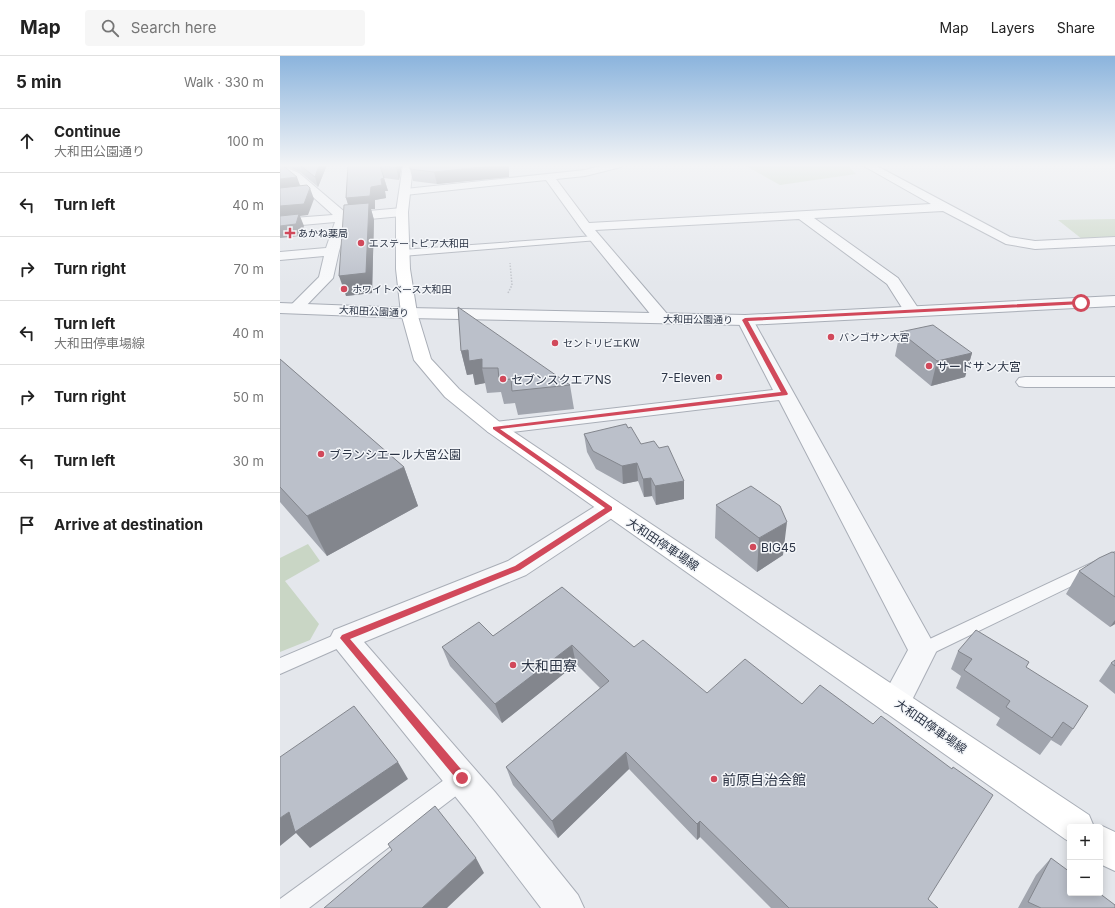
<!DOCTYPE html>
<meta charset="utf-8">
<style>
:root{--surface:#fff;--page:#f6f6f6;--text:#222;--muted:#767676;--line:#e0e0e0}
body{margin:0;font-family:Inter,"Noto Sans JP",sans-serif;background:var(--page);color:var(--text)}
.controls{position:absolute;right:12px;bottom:12px;display:grid;overflow:hidden;border-radius:4px;box-shadow:0 2px 10px #0003}
.controls button{width:36px;height:36px;display:grid;place-items:center;padding:0;border:0;border-bottom:1px solid var(--line);background:var(--surface);color:var(--text);font:20px sans-serif}
.stop{position:absolute;width:12px;height:12px;margin:-9px;border:3px solid #d1495b;border-radius:50%;background:#fff}
.stop.end{background:#d1495b;border-color:#fff;box-shadow:0 1px 4px #0008}
.list{margin:0;padding:0;list-style:none}
h2{display:flex;justify-content:space-between;align-items:center;height:52px;margin:0;padding:0 16px;font-size:17px}
h2 small{font-size:13px;font-weight:400;color:var(--muted)}
.list li{display:grid;grid-template-columns:26px 1fr auto;gap:12px;align-items:center;box-sizing:border-box;height:64px;padding:0 16px;border-top:1px solid var(--line)}
.list b{display:block;font-size:15px;white-space:nowrap}
.list p{margin:0;font-size:13px;white-space:nowrap;color:var(--muted)}
.list em{font-size:13px;font-style:normal;color:var(--muted)}
.icon{flex:none;width:22px;height:22px;fill:none;stroke:currentColor;stroke-width:2;stroke-linecap:round;stroke-linejoin:round}
.map{position:relative;flex:none;width:835px;height:852px;overflow:hidden}
header{display:flex;align-items:center;gap:24px;box-sizing:border-box;height:56px;padding:0 20px;background:var(--surface);border-bottom:1px solid var(--line)}
header strong{font-size:19px}
nav{display:flex;gap:22px;margin-inline-start:auto;font-size:14px}
.search{width:280px;height:36px;background:var(--page);display:flex;align-items:center;gap:10px;box-sizing:border-box;padding:0 14px;border-radius:4px;color:var(--muted);font-size:15px}
main{display:flex}
aside{flex:1;background:var(--surface)}
.map>svg:first-child{display:block}
.green{fill:#c9d6c5}
.lines{fill:none;stroke-linecap:round;stroke-linejoin:round}
.service-casing{stroke:#a9aeb7;stroke-width:2}
.minor-casing{stroke:#a9aeb7;stroke-width:2}
.tertiary-casing{stroke:#a9aeb7;stroke-width:2}
.secondary-casing{stroke:#a9aeb7;stroke-width:2}
.path{stroke:#c2c5cb;stroke-width:1.5;stroke-dasharray:1.5 1.5;stroke-linecap:butt}
.service{fill:#f7f8fa;fill-rule:evenodd}
.minor{fill:#f7f8fa;fill-rule:evenodd}
.tertiary{fill:#f7f8fa;fill-rule:evenodd}
.secondary{fill:#fff;fill-rule:evenodd}
.wall{fill:#a1a5ae}
.shaded-wall{fill:#83868d}
.building{fill:#bbc0ca;stroke:#83868d}
.route{fill:#d1495b}
.poi-dot{fill:#d1495b;stroke:#f4f6f9;stroke-width:1.5}
.labels{text-anchor:middle;dominant-baseline:central;stroke-width:3;stroke-linejoin:round;paint-order:stroke}
.far-poi-label{font-size:10px;fill:#2b3445;stroke:#f4f6f9;text-anchor:start}
.far-street-label{font-size:10px;fill:#2b3445;stroke:#f4f6f9}
.poi-label{font-size:12px;fill:#2b3445;stroke:#f4f6f9;text-anchor:start}
.street-label{font-size:12px;fill:#2b3445;stroke:#f4f6f9}
.near-poi-label{font-size:14px;fill:#2b3445;stroke:#f4f6f9;text-anchor:start}
</style>
<header>
<strong>Map</strong>
<div class="search"><svg class="icon" aria-label="search" viewBox="0 0 24 24"><circle cx="10" cy="10" r="6"/><path d="M15 15l6 6"/></svg>Search here</div>
<nav><a>Map</a><a>Layers</a><a>Share</a></nav>
</header>
<main>
<aside>
<h2>5 min<small>Walk · 330 m</small></h2>
<ul class="list">
<li><svg class="icon" aria-label="ahead" viewBox="0 0 24 24"><path d="M12 20V5M6 11l6-6 6 6"/></svg><div><b>Continue</b><p>大和田公園通り</p></div><em>100 m</em></li>
<li><svg class="icon" aria-label="left" viewBox="0 0 24 24"><path d="M17 20v-9H6M10 6l-5 5 5 5"/></svg><div><b>Turn left</b></div><em>40 m</em></li>
<li><svg class="icon" aria-label="right" viewBox="0 0 24 24"><path d="M7 20v-9h11M14 6l5 5-5 5"/></svg><div><b>Turn right</b></div><em>70 m</em></li>
<li><svg class="icon" aria-label="left" viewBox="0 0 24 24"><path d="M17 20v-9H6M10 6l-5 5 5 5"/></svg><div><b>Turn left</b><p>大和田停車場線</p></div><em>40 m</em></li>
<li><svg class="icon" aria-label="right" viewBox="0 0 24 24"><path d="M7 20v-9h11M14 6l5 5-5 5"/></svg><div><b>Turn right</b></div><em>50 m</em></li>
<li><svg class="icon" aria-label="left" viewBox="0 0 24 24"><path d="M17 20v-9H6M10 6l-5 5 5 5"/></svg><div><b>Turn left</b></div><em>30 m</em></li>
<li><svg class="icon" aria-label="arrive" viewBox="0 0 24 24"><path d="M6 21V4h12l-3 4 3 4H6"/></svg><div><b>Arrive at destination</b></div></li>
</ul>
</aside>
<div class="map">
<svg width="835" height="852" viewBox="0 0 835 852">
<rect width="100%" height="100%" fill="#e4e7ec"/>
<path class="green" d="M464 109H567L576 118 500 129Z
M835 163V182L802 183 778 164Z
M28 488 40 505 5 525 39 568 30 584 0 596V502Z"/>
<g class="lines">
<g class="service-casing">
<path id="service" d="M315 180 319 182 318 184 122 200 118 197 122 194Z
M835 496V509L649 599 643 602 637 599 634 594 637 589Z
M64 575 70 577 73 582 70 587 0 618V602Z
M182 713 189 716 193 723 189 730 29 852H0V843L175 716Z"/>
</g>
<g class="minor-casing">
<path id="minor" d="M0 109 19 117 66 157 122 152 126 153 128 156 126 159 122 160 68 165 59 195 53 222 21 255 16 257 11 255 8 252 39 221 44 200 0 204V196L46 192 55 166 0 171V163L53 159 11 121 0 116Z
M324 109H342L341 111 305 120 276 123 309 167 651 148 582 109H595L730 181 755 185 835 181V189L755 193 726 188 663 155 534 162 618 222 640 255 638 258 632 260 626 258 607 228 519 163 315 174 388 259 390 262 388 265 382 267 376 265 302 174 266 124 125 139 119 136 125 133 305 114Z
M465 259 471 261 473 264 657 594 626 656 615 660 604 656 600 646 628 594 499 344 215 378 208 376 205 372 208 368 215 366 493 334 457 264 459 261Z
M745 321H835V331H745L739 330 736 326 739 322Z
M330 444 338 446 341 452 338 458 246 519 84 586 215 736 298 839 304 852H261L191 760 54 590 50 582 54 574 228 505 322 446Z"/>
</g>
<g class="tertiary-casing">
<path id="tertiary" d="M835 240V250L465 269 129 262 0 257V247L129 252 465 259Z"/>
</g>
<g class="secondary-casing">
<path id="secondary" d="M123 109H133L128 156 130 213 137 257 151 303 179 333 222 368 338 446 809 759 814 771H790V786L785 783 208 376 165 341 134 304 121 257 116 213V156Z
M820 769 835 776V815L820 808V771H816Z"/>
</g>
<path class="path" d="M228 237 232 229 230 207"/>
<use href="#service" class="service"/>
<use href="#minor" class="minor"/>
<use href="#tertiary" class="tertiary"/>
<use href="#secondary" class="secondary"/>
</g>
<path class="wall" d="M2 109H47L38 131 20 116Z
M68 109H122L119 124 104 122 108 135H105L106 142 95 144V153H91L94 164 92 237 66 240 68 148 66 142Z
M130 113 229 121 157 128 133 125Z
M620 276 692 297 685 321 651 330 615 300Z
M181 295 290 329 294 353 238 359 235 347 224 348 221 336 207 337 205 327 195 329 193 318 187 319Z
M0 303 124 411 138 450 47 500 0 446Z
M348 372 361 388 404 443 376 449 372 440 364 441 358 425 343 428 316 413 307 396 304 378Z
M436 449 503 499 477 516 435 482Z
M835 497V568L830 571 786 538 799 515Z
M282 531 648 843 658 852H491L420 781 417 784 349 713 278 782 233 729 226 711 320 632 296 608 222 667 170 610 162 591 213 580Z
M678 595 749 606 746 611 793 673 781 690 771 684 760 699 716 669 720 662 676 632 681 620 671 613Z
M835 604V638L819 625 831 607Z
M771 802 835 852H738L756 819Z"/>
<path class="shaded-wall" d="M39 109H47L38 131 35 121Z
M116 109H122L119 124 116 111Z
M219 109H229V121L157 128 154 116Z
M17 121 21 132 0 134V123Z
M104 122 108 135H105L106 142 95 144V153H91L94 164 92 237 66 240 59 220 70 155 66 142 91 131 101 123Z
M30 132 34 143 28 159 20 160 24 170 20 180 0 182V150Z
M188 294 202 303V312L205 327 195 329 193 318 187 319 181 295Z
M692 297 685 321 651 330 657 305Z
M357 407 358 425 343 428 342 410Z
M124 411 138 450 47 500 27 460Z
M371 422 372 440 364 441 363 423Z
M404 425V443L376 449 375 430Z
M507 466 503 499 477 516 479 482Z
M835 564V568L830 571Z
M292 589 296 608 222 667 215 648Z
M346 696 349 713 278 782 272 765Z
M118 706 128 723 30 792 16 777 0 790V762L9 756Z
M420 765V781L417 784V768Z
M196 802 204 817 167 852H142Z"/>
<path class="building" d="M0 109 6 112 17 121 0 123Z
M20 109H39L35 121Z
M68 109H116V111L100 110 104 122 101 123 102 129 91 131 90 140 66 142Z
M130 109H219L154 116 130 113Z
M27 129 30 132 24 148 0 150V132Z
M89 147 86 217 59 220 64 149Z
M19 158 16 168 0 170V160Z
M178 251 290 329 232 335 231 323 219 324 218 312H202V303L189 305 188 294 181 295Z
M653 269 692 297 657 305 620 276Z
M0 303 124 411 27 460 0 431Z
M346 368 348 372 351 371 361 388 374 385 379 392 388 390 404 425 375 430 371 422 363 423 357 407 342 410 313 395 304 378Z
M471 430 500 450 507 466 479 482 436 449Z
M832 496 835 497V541L799 515 819 502Z
M282 531 354 591 363 584 427 637 465 603 522 648 540 629 593 668 601 660 672 713 673 711 713 739 648 843 658 852H509L420 765 417 768 346 696 272 765 226 711 329 625 292 589 215 648 162 591 199 566 213 580Z
M696 574 749 606 746 611 808 650 793 673 783 666 772 682 726 651 730 645 684 614 692 603 678 595Z
M835 604V610L831 607Z
M74 650 118 706 15 776 9 756 0 762V701Z
M155 750 196 802 142 852H44L112 794 108 788Z
M771 802 790 816V837H819L835 849V852H761L748 846Z"/>
<linearGradient id="sky" x2="0" y2="1"><stop stop-color="#8bb4dd"/><stop offset="0.48" stop-color="#f3f4f6"/><stop offset="1" stop-color="#f3f4f6" stop-opacity="0"/></linearGradient>
<rect width="835" height="228" fill="url(#sky)"/>
<path class="route" d="M801 245 803 248 468 265 508 338 507 339 220 373 332 451V454L240 514 70 583 186 719 187 722 186 726 182 727 179 726 60 582 62 579 235 510 325 452 213 373V371L501 336 462 264 465 262Z"/>
<g class="poi-dot">
<path d="M8 171h4v4h4v4h-4v4h-4v-4h-4v-4h4z"/>
<circle cx="81" cy="187" r="4"/>
<circle cx="64" cy="233" r="4"/>
<circle cx="551" cy="281" r="4"/>
<circle cx="275" cy="287" r="4"/>
<circle cx="649" cy="310" r="4"/>
<circle cx="439" cy="321" r="4"/>
<circle cx="223" cy="323" r="4"/>
<circle cx="41" cy="398" r="4"/>
<circle cx="473" cy="491" r="4"/>
<circle cx="233" cy="609" r="4"/>
<circle cx="434" cy="723" r="4"/>
</g>
<g class="labels">
<g class="far-poi-label">
<text x="18" y="177">あかね薬局</text>
<text x="89" y="187">エステートピア大和田</text>
<text x="72" y="233">ホワイトベース大和田</text>
<text x="559" y="281">バンゴサン大宮</text>
<text x="283" y="287">セントリビエKW</text>
</g>
<g class="far-street-label">
<text transform="translate(94 255) rotate(3)">大和田公園通り</text>
<text transform="translate(418 263) rotate(1)">大和田公園通り</text>
</g>
<g class="poi-label">
<text x="657" y="310">サードサン大宮</text>
<text x="431" y="321" text-anchor="end">7-Eleven</text>
<text x="231" y="323">セブンスクエアNS</text>
<text x="49" y="398">ブランシエール大宮公園</text>
<text x="481" y="491">BIG45</text>
</g>
<g class="street-label">
<text transform="translate(383 488) rotate(34)">大和田停車場線</text>
<text transform="translate(651 670) rotate(35)">大和田停車場線</text>
</g>
<g class="near-poi-label">
<text x="241" y="609">大和田寮</text>
<text x="442" y="723">前原自治会館</text>
</g>
</g>
</svg>
<div class="controls">
<button>+</button>
<button>−</button>
</div>
<div class="stop" style="left:801px;top:247px"></div>
<div class="stop end" style="left:182px;top:722px"></div>
</div>
</main>
